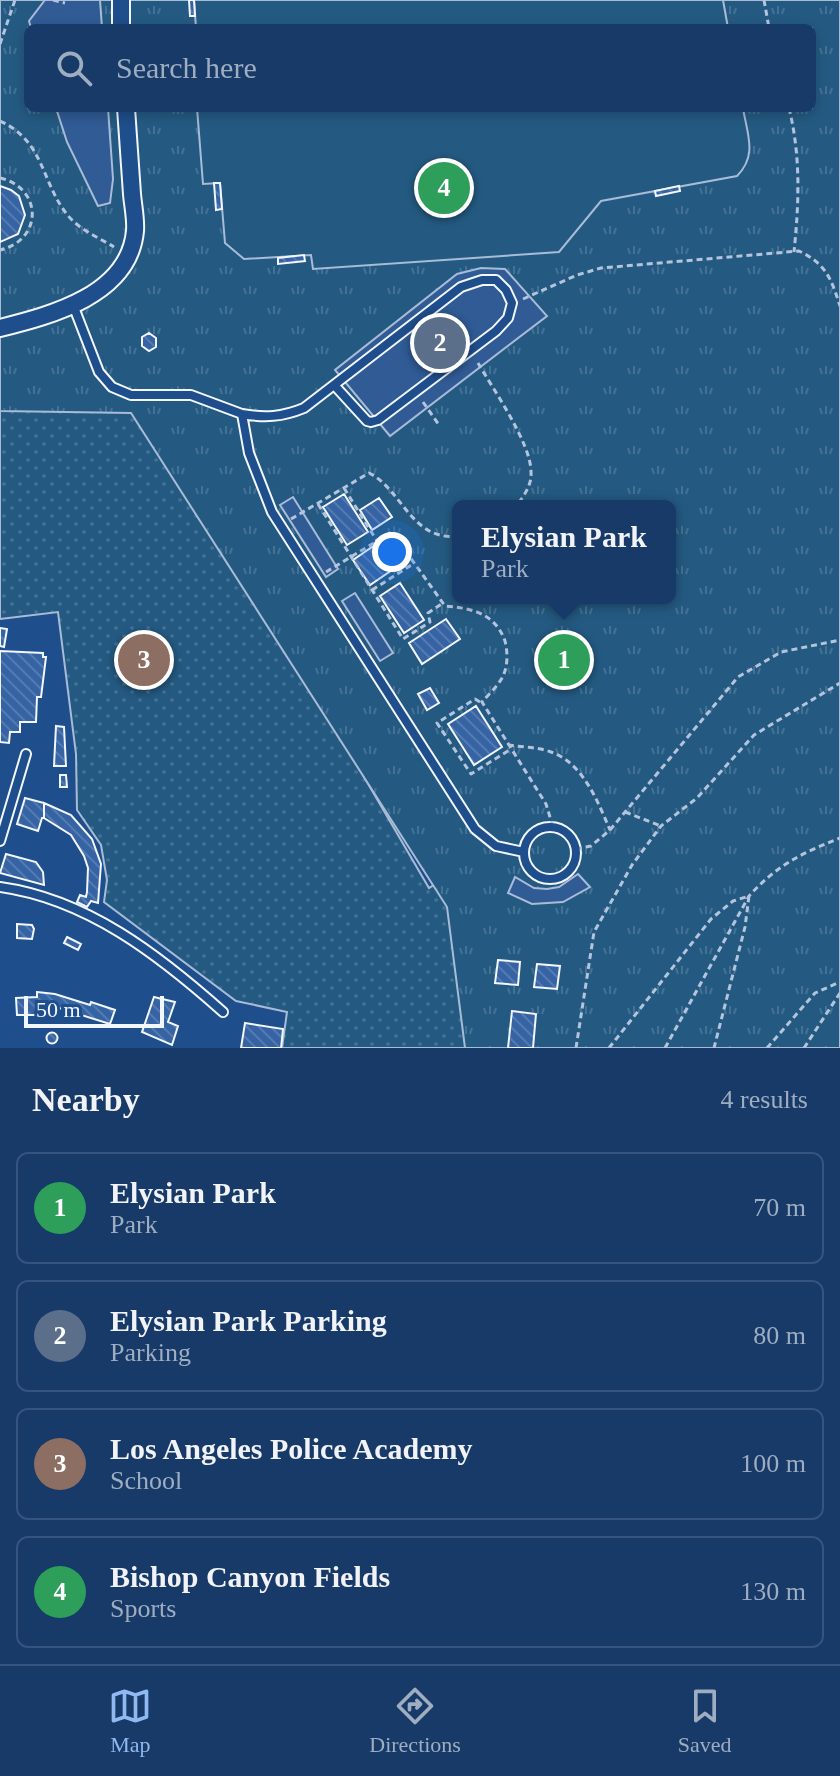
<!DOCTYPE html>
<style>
:root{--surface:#173a69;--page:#20416f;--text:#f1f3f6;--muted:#9eadc0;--line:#36547d;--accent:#90b9f0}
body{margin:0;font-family:"Times New Roman",serif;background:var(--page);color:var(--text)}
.scale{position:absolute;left:24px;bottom:20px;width:140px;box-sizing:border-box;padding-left:8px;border:4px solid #f2f6ff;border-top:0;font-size:22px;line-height:28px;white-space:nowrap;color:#f2f6ff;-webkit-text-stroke:6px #1f4e8c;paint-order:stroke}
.you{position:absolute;left:392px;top:552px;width:28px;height:28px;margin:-20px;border:6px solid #fff;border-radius:50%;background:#1a73e8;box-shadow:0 0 0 12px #1a73e833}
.badge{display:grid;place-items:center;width:52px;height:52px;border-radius:50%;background:var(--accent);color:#fff;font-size:26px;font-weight:700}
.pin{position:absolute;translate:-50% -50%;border:4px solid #fff;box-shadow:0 2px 8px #0006}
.popup{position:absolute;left:452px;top:500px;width:224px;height:104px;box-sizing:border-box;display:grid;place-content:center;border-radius:12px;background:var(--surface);filter:drop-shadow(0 2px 6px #0005);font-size:26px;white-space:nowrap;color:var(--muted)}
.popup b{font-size:30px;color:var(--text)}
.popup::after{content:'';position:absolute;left:50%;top:100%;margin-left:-16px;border:16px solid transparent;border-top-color:var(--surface)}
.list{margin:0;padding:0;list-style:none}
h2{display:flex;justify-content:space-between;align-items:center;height:104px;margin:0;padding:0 32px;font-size:34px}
h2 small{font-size:26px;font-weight:400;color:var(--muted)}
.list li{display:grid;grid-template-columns:52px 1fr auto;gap:24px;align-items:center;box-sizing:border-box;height:112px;margin:0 16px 16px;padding:0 16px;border:2px solid var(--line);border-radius:12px}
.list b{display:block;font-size:30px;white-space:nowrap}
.list p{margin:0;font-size:26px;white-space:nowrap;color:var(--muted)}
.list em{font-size:26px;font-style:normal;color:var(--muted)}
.icon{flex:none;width:44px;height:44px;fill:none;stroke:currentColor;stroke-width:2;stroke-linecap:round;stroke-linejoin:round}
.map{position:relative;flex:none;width:840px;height:1048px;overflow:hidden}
.search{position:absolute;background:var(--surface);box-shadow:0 4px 12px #0003;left:24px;right:24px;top:24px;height:88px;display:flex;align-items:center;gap:20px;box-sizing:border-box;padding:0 28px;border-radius:12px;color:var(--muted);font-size:30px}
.sheet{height:616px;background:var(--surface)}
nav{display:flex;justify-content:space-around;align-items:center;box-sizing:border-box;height:112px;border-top:2px solid var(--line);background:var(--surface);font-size:22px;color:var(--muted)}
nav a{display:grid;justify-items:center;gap:4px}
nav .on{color:var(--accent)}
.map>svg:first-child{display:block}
.grass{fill:url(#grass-dots);stroke:#a8bbd7;stroke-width:2}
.park{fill:url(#park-tufts);stroke:#a8bbd7;stroke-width:2;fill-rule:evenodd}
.pitch{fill:#245a82;stroke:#a8bbd7;stroke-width:2}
.parking{fill:#305b95;stroke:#a8bbd7;stroke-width:2}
.building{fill:url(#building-back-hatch);stroke:#f2f6ff;stroke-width:2}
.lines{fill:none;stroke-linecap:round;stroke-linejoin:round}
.service-casing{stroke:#f2f6ff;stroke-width:12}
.minor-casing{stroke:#f2f6ff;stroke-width:20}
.path{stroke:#b3c4dc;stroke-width:3;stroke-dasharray:6 4;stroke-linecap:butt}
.service{stroke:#1f4e8c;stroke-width:8}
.minor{stroke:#1f4e8c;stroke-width:16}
</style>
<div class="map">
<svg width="840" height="1048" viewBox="0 0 840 1048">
<defs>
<pattern id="grass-dots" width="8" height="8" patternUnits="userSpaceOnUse" patternTransform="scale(2)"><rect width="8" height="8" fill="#245a82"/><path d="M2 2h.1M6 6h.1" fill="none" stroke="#447295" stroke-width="1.8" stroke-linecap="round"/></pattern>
<pattern id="park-tufts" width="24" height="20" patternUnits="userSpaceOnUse" patternTransform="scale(2)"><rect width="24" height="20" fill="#245a82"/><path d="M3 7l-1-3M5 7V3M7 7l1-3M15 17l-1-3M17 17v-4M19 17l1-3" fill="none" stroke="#447295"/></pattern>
<pattern id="building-back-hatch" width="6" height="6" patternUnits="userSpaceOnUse" patternTransform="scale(2)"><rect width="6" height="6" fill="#3563a3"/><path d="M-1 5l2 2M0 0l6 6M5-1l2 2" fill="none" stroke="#537ab1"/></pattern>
</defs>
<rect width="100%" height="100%" fill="#1f4e8c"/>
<path class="grass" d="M0 346 138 404 260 599 429 888 466 864 483 1048H282L287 1012 236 1001 104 902 107 880 101 845 77 810 76 754 58 612 0 619Z"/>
<path class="park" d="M0 0H840V1048H465L447 907 131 413 0 411ZM28 28H812V108H28ZM458 506H670V598H458Z"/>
<path class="pitch" d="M194 0H723L728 28H196Z
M197 108H743C747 134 758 155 737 176L601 201 559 252 313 269 311 255 244 259 225 243 220 183 203 184Z"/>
<path class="parking" d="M45 0H100L102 28H31L29 21Z
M56 108H108L113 179 110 203 98 206 67 142Z
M481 268 505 269 547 316 390 436 335 370 457 274Z
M293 497 338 569 326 577 280 505Z
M355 593 393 653 380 661 342 601Z
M578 874 590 887 563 902 532 904 508 893 515 877 534 888 547 889 559 887Z"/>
<path class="building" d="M189 0H194L195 16H190Z
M214 183H220L222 209 216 210Z
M0 186 11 190 19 196 25 215 18 234 0 242Z
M679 186 680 191 656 196 655 191Z
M304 255 305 261 278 264V258Z
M149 333 156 338V347L149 351 142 346V337Z
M344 494 368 532 347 545 323 507Z
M379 498 392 517 372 530 360 510Z
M378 543 395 568 370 585 353 560Z
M400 583 424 620 404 633 380 596Z
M446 619 460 639 422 664 409 643Z
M0 628 7 629 4 647 0 646Z
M0 651 43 653V657H46L41 697H37L36 722H20V732H10L9 743 0 742Z
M430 688 439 703 427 710 418 694Z
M476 706 502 747 474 765 448 724Z
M56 726 64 727 66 766H54Z
M60 775H66L67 787H60Z
M25 798 44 803V818H42L38 831 17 824Z
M44 803 71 815 92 839 101 864 98 903 91 901 87 907 77 902 80 895 86 897 87 892 88 868 84 856 71 835 44 818Z
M6 854 36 862 43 872 44 885 0 873Z
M17 924 32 925 34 929 32 939 17 938Z
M67 937 81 944 78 950 64 943Z
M498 960 520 962 518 985 495 983Z
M537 964 560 966 557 989 534 987Z
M37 992 55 994 90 1005 91 1002 115 1010 110 1024 43 1003V1015H17L16 998 37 997Z
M154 997 175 1002 168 1022 178 1026 172 1045 142 1032Z
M512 1011 536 1014 533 1048H508Z
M245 1023 283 1029 281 1048H241Z
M46.5 1038a5.5 5.5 0 1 1 11 0a5.5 5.5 0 1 1-11 0Z"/>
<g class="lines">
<g class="service-casing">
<path id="service" d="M73 305 99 372 112 387 131 395H191L242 414 249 453 272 512 475 829 496 846 524 852
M242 414C265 418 282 417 304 408L461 287 482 280H496L506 290 512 303 508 318 496 331 378 420 371 422 367 421 335 386
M524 853a26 26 0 1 1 52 0a26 26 0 1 1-52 0Z
M0 841 26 754
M0 887C87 899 159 955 223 1012"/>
</g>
<g class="minor-casing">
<path id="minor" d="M121 0V28
M0 328C52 315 129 295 135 231 136 219 133 206 132 194 130 165 128 137 126 108"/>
</g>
<path class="path" d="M53 0 65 3
M764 0 769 28
M0 44 15 0
M789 108C801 157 799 203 794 252
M0 121C47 142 41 188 72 220 83 231 101 239 114 247
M0 178C43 188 43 240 0 250
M523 299 577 275 601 268 799 251C826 264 831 278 840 306
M478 363C493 389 531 443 531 472 532 485 524 496 516 506
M423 402 439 425
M344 488 377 541
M318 504 403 639 430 622 428 613 443 603
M291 519 369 473C401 488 412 542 458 536
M326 572 392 532 445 606C471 608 495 613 505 641 508 653 508 667 502 678 497 687 488 695 482 702L546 804 553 827
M372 590 413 564
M480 702 475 699 437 723 471 774 511 749
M508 745C522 747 538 747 551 752 583 763 598 802 610 830
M625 812 661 826
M576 849 591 846 610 830 738 677 781 652 840 640
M576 1048 594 932 632 865 661 826 697 798 754 735 840 683
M609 1048 711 919 733 901 749 896 745 927 714 1048
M665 1048 749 896C777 865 802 853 840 838
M767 1048 815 993 840 982
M804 1048 840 993"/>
<use href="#service" class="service"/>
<use href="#minor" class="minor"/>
</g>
</svg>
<div class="scale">50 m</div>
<div class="you"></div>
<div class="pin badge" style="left:564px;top:660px;background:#2e9e5b">1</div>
<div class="popup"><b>Elysian Park</b>Park</div>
<div class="pin badge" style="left:440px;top:343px;background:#5c6f8a">2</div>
<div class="pin badge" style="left:144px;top:660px;background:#8d6e63">3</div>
<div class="pin badge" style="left:444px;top:188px;background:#2e9e5b">4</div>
<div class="search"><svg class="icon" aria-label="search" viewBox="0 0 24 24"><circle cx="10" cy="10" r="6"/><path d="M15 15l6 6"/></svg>Search here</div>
</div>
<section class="sheet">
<h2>Nearby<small>4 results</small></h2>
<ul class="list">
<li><span class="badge" style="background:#2e9e5b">1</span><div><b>Elysian Park</b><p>Park</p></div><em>70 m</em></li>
<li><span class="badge" style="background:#5c6f8a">2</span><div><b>Elysian Park Parking</b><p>Parking</p></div><em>80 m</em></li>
<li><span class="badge" style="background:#8d6e63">3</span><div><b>Los Angeles Police Academy</b><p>School</p></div><em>100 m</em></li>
<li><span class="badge" style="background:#2e9e5b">4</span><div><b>Bishop Canyon Fields</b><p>Sports</p></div><em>130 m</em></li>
</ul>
</section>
<nav>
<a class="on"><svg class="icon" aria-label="map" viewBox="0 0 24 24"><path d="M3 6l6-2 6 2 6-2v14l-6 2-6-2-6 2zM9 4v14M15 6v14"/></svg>Map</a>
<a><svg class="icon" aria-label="directions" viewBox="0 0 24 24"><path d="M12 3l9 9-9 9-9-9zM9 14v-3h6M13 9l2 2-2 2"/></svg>Directions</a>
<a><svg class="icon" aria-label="saved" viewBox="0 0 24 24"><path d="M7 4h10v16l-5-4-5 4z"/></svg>Saved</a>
</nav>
